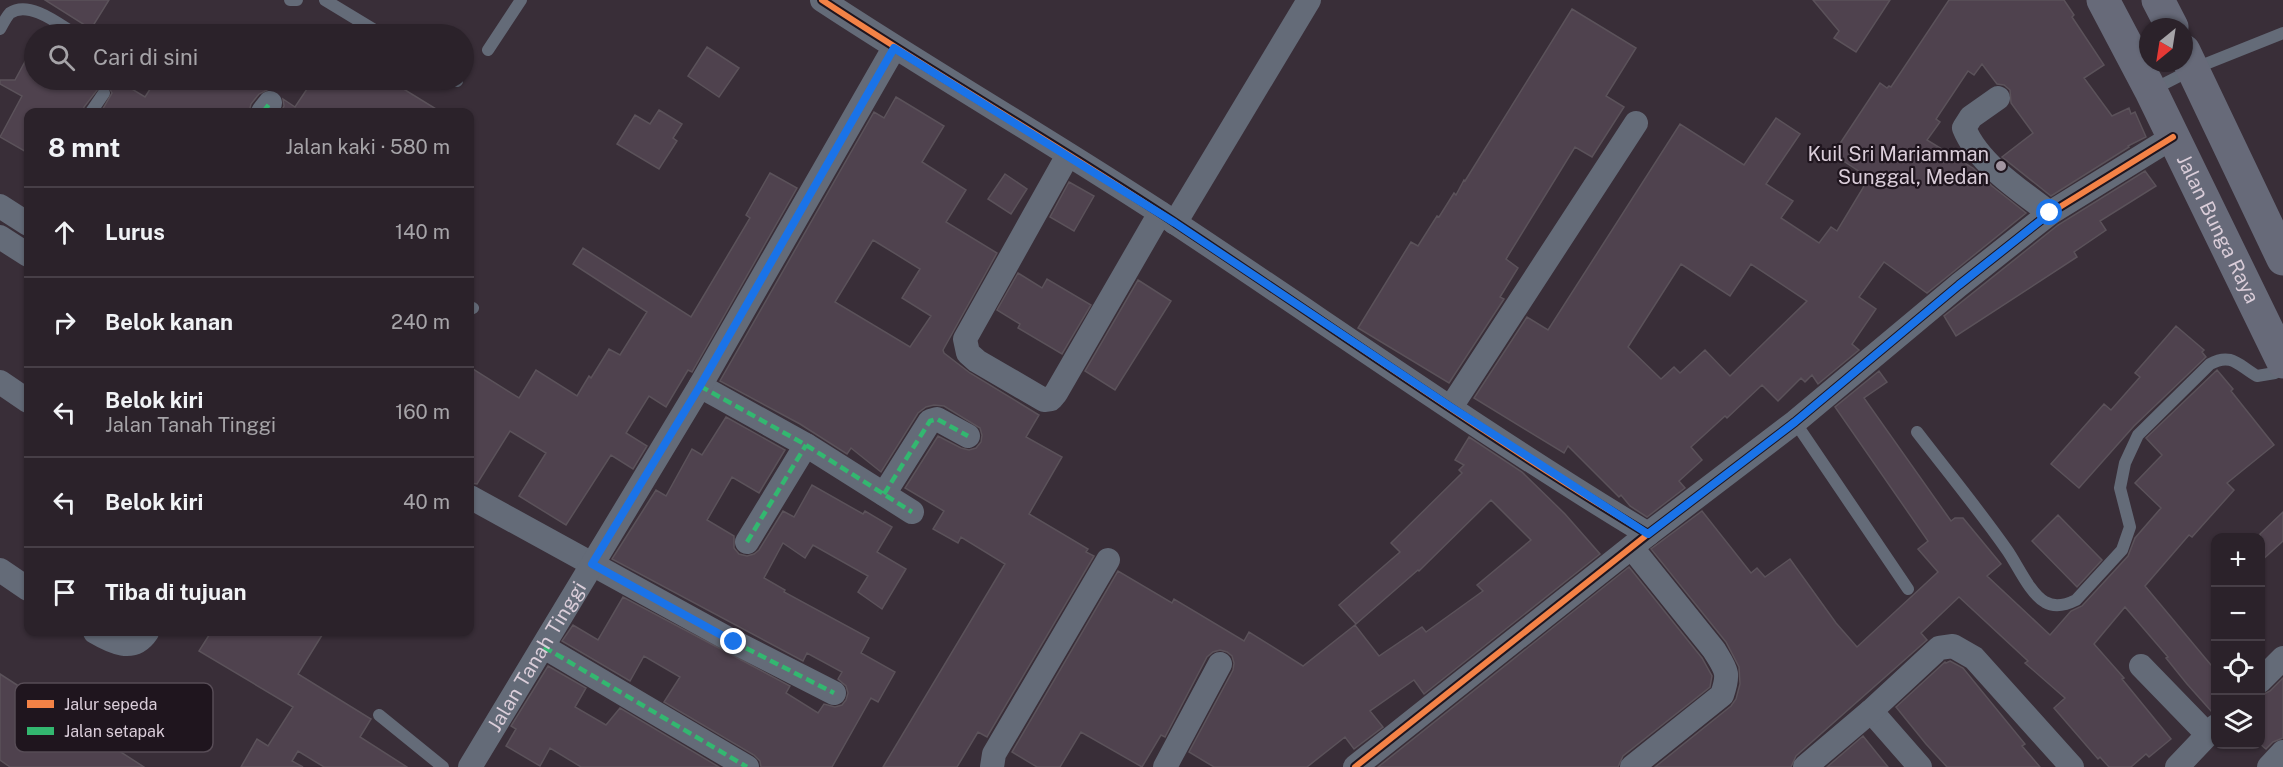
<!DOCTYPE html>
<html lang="id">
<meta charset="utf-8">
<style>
:root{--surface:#2b222a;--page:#372f36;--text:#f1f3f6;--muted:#a6a4a8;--line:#473f47}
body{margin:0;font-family:"Public Sans",sans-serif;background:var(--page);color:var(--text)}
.controls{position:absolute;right:18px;bottom:18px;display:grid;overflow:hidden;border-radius:12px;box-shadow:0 2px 4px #0004}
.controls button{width:54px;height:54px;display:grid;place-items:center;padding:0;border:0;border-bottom:2px solid var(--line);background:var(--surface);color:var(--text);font:30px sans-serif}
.compass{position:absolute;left:2139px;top:18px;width:54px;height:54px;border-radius:50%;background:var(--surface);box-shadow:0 2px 4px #0004;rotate:210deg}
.stop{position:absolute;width:18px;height:18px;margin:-14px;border:4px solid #1a73e8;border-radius:50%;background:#fff}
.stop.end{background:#1a73e8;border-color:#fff;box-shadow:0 2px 6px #0008}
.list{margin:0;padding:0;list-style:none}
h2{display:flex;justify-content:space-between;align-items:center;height:78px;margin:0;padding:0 24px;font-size:26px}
h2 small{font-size:20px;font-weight:400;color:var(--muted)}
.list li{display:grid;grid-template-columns:39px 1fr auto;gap:18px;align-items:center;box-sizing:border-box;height:90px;padding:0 24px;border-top:2px solid var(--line)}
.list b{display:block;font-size:22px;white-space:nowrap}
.list p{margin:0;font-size:20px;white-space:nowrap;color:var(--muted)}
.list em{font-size:20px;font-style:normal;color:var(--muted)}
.icon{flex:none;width:33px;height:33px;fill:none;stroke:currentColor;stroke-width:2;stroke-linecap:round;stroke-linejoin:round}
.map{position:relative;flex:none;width:2283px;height:767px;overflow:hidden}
.search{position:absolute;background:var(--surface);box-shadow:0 2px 4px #0004;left:24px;top:24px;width:450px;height:66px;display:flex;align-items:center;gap:15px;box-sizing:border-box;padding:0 21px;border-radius:33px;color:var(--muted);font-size:22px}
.panel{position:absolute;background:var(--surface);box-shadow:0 2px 4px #0004;left:24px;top:108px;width:450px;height:528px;border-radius:12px}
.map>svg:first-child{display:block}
.building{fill:#4f424e;stroke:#5b525a;stroke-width:1.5;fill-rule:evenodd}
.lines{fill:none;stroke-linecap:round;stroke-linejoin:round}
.lane{stroke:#646b78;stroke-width:12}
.street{stroke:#646b78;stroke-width:24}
.primary{stroke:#676a79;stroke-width:33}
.quiet{stroke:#33b770;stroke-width:4.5;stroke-dasharray:9 4.5;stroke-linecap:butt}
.cycleway-casing{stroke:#1f151e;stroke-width:10}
.cycleway{stroke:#f48246;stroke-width:6}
.route{stroke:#1a73e8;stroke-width:8}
.poi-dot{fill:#a295a1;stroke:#1f151e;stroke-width:2}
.labels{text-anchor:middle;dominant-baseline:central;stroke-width:4.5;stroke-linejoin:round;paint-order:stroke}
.poi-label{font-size:20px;fill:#dacdd9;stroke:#1f151e;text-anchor:end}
.street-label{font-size:20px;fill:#dacdd9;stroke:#1f151e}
.key{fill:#1f151e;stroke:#574c56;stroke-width:1.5}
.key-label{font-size:16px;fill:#dacdd9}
</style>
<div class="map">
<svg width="2283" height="767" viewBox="0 0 2283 767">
<rect width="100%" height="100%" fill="#392e38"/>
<path class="building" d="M45 0H109L91 29Z
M1813 0H1890L1856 52 1834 38 1839 31Z
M1949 0H2064L2074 15 2072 17 2104 65 2084 78 2112 116 2129 108 2131 114 2135 112 2146 137 2128 146 2129 147 2051 196 2002 157 2033 133 2011 103 2010 90 2004 85 1997 84 1982 64 1974 75 1968 71 1936 119 1940 122 1927 140 1973 168 1992 186 2026 213 1927 293 1884 262 1859 297 1876 309 1852 344 1859 350 1818 384 1812 375 1805 382 1801 378 1778 401 1762 385 1727 418 1725 416 1691 447 1702 460 1679 481 1685 488 1647 517 1630 506 1621 495 1619 497 1568 446 1564 453 1474 398 1527 317 1548 330 1680 124 1744 165 1776 118 1800 134 1766 184 1793 201 1781 218 1819 243 1831 227 1837 231 1869 178 1833 154 1880 83 1887 88 1889 86 1891 87ZM1681 264 1730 296 1751 264 1807 301 1730 376 1705 350 1680 373 1674 367 1661 379 1628 347Z
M1572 9 1636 48 1606 96 1624 107 1592 157 1575 147 1506 259 1518 268 1500 297 1504 299 1449 383 1358 328 1411 242 1418 246 1437 216 1439 217 1454 193 1456 195 1464 180 1465 181Z
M34 45V80H117L145 97 156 80H254L269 89 259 94 251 104 249 112H101L112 93 108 86 101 85 84 107 83 112H28V153L0 137 22 96 0 84V80H15Z
M707 47 739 68 719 97 688 76Z
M313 80H389L441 112H281L284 106 283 99 295 107Z
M896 97 944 126 922 162 966 190 946 222 997 253 953 332 943 350 944 353 970 373 1039 415 1026 437 1062 457 1029 514 1088 549 1086 552 1094 556 987 737 978 732 957 767H883L1005 564 961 537 958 543 933 529 944 511 905 488 938 436 961 448 969 450 976 448 981 442 982 435 980 428 944 406 934 405 926 407 918 413 881 472 851 448 847 454 800 424 720 381 874 112 884 118ZM873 240 920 269 902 298 931 316 910 347 835 302Z
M659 110 682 124 673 138 677 141 659 169 617 144 635 115 650 124Z
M2145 171 2156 186 2100 221 2106 230 2074 252 2077 257 1956 336 1944 316 2058 225Z
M770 173 797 188 692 372 688 370 666 407 649 396 626 433 647 446 633 469 611 455 566 525 519 496 546 453 510 431 477 484 470 483V367L519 398 536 370 577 396 589 376 591 378 609 349 620 355 647 312 573 264 583 248 691 317 750 218 746 215Z
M1005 174 1027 189 1011 214 988 199Z
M1069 182 1094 196 1074 231 1050 217Z
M1018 273 1042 288 1047 279 1091 305 1062 354 1018 328 1020 324 997 310Z
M1138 280 1171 301 1115 390 1085 371Z
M2176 326 2204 350 2202 352 2206 357 2134 426 2079 488 2051 464 2104 404 2111 410 2140 377 2135 373Z
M2217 370 2233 389 2231 391 2274 445 2227 483 2234 490 2192 537 2189 535 2145 586 2216 671V712H2212L2187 684 2166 658 2168 657 2125 607 2094 644 2124 678 2122 679 2171 739 2149 757 2146 754 2131 767H2109L2100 757 2098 759 2054 708 2065 698 2025 663 2028 661 1959 597 1921 633 1927 640 1796 756 1791 767H1655L1731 706 1736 699 1740 684 1739 667 1726 642 1651 549 1702 511 1751 573 1757 568 1765 577 1790 559 1836 623 1857 647 1938 572 1918 549 1928 541 1835 407 1879 371 1887 382 1864 398 1951 521 1955 518H1963L2001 564 1987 576 2050 635 2071 611 2082 606 2128 556 2135 538 2161 508 2135 483 2162 455 2146 438Z
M726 417 785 450 759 493 732 477 707 520 734 536V548L739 554 747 556 754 554 759 550 783 511 794 517 812 485 863 514 865 511 892 527 877 552 906 569 882 609 858 592 868 576 813 545 805 558 783 543 764 578 785 590 784 592 869 638 861 653 895 672 878 702 871 698 832 767H761L760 761 754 755 664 702 680 677 644 656 630 681 562 641 573 625 598 640 623 597 790 686 786 693 818 713 824 704 835 707 842 705 846 700 848 693 846 686 838 679 842 672 807 653 803 661 612 559 656 490 666 496 692 449 702 455Z
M1469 437 1522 472 1565 514 1600 554 1424 694 1414 680 1370 711 1383 727 1354 749 1345 737 1307 767H1214L1189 752 1233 670 1234 663 1232 656 1227 652 1220 650 1213 652 1207 657 1165 737 1161 735 1142 767 1081 732 1060 767H1037L1012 752 1118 571 1172 603 1174 599 1244 641 1249 632 1303 666 1355 625 1379 656 1422 627 1426 632 1483 591 1477 585 1531 540 1491 500 1419 571 1418 570 1356 624 1339 605 1400 552 1391 543 1462 473 1459 470 1464 465 1455 460Z
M2283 512V541L2260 562V534Z
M2058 515 2102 560 2077 587 2032 541Z
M1629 567 1702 658 1712 676 1710 687 1623 756 1618 767H1378Z
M211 632H324L298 674 371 719 360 737 407 767H324L298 751 292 761 303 767H241L257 739 268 746 293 707 199 651Z
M1950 661 1963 668 2025 744 2022 746 2040 767H1947L1926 744 1896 707 1945 662 1946 663Z
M548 666 586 688 575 707 606 725 620 708 719 767H581L550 748 540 766 506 746 516 729 511 726Z
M0 674 144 767H10L0 760Z
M2283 678V738L2273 742 2266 749 2260 744V696L2270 691Z
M1863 736 1888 767H1827Z"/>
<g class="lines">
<path class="lane" d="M290 0H297
M325 0 381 34
M0 29C3 24 6 17 10 13 29 0 59 24 75 34
M488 50 521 0
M455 80 457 81
M2152 90 2193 69 2283 33
M91 112 104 93
M470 309 473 308
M1795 422 1908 589
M1917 432C1947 471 1979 510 2007 550 2017 564 2030 594 2045 602 2055 608 2066 605 2076 600L2122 550 2130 527 2120 488 2125 463 2138 435 2210 364C2232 352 2239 366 2257 376L2275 373 2283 368
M379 715 443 767"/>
<g class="street">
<path d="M822 0C939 77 1061 147 1177 224 1334 328 1487 437 1648 534"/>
<path d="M1998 98 1971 117 1964 128C1978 163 2020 191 2050 213"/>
<path d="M263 112 270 103"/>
<path d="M1068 155 965 339 968 353 977 361 1044 400 1051 399 1056 393 1160 213"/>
<path d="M0 206 28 224"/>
<path d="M1175 223 1309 0"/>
<path d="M0 237 28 255"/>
<path d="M0 382 28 401"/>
<path d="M700 386 806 445 912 512"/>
<path d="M1451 407 1636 123"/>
<path d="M884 494 930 421 937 419 968 436"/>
<path d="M470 497 734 642 834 693"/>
<path d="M747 542 806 445"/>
<path d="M0 570 28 589"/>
<path d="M95 632C112 642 133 653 147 632"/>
<path d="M544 647 747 767"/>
<path d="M2141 666 2207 734"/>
<path d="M2260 681 2283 658"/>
<path d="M1871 711 1920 767"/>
<path id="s1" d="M470 767 700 386 894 48"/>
<path d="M992 767 994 754 1108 560"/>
<path d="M1165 767 1220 664"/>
<path d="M1355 767 1648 534 1795 422 1959 285 2050 213 2173 137"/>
<path d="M1632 767 1722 695C1730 672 1726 670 1714 650L1632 548"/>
<path d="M1805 767 1871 711 1939 648 1953 646 1974 658 2072 767"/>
<path d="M2177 767 2216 726"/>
<path d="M2269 767 2283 752"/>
</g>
<g class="primary">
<path id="s2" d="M2103 0 2151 91 2283 362"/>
<path d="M2158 0 2172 27"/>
<path d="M2184 51 2283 259"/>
</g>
<path class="quiet" d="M263 112 270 103
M700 386 806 445 912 512
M884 494 930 421 937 419 968 436
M747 542 806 445
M592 564 734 642 834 693
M544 647 747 767"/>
<g class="cycleway-casing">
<path id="cycleway" d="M822 0C939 77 1061 147 1177 224 1334 328 1487 437 1648 534
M1355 767 1648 534 1795 422 1959 285 2050 213 2173 137"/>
</g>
<use href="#cycleway" class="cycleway"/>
</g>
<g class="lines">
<path class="route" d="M734 642 592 564 700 386 894 48 1175 223 1451 407 1648 534 1795 422 1959 285 2050 213"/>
</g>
<circle class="poi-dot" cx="2001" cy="166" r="6"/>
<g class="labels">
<g class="poi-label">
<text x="1989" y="154">Kuil Sri Mariamman<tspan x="1989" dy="23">Sunggal, Medan</tspan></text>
</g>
<g class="street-label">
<text stroke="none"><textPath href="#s2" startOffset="256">Jalan Bunga Raya</textPath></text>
<text stroke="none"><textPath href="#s1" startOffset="129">Jalan Tanah Tinggi</textPath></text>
</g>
</g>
<rect x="15" y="683" width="198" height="69" rx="9" class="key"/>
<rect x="27" y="700" width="27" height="8" fill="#f48246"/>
<rect x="27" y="727" width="27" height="8" fill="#33b770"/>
<g class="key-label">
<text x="64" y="710">Jalur sepeda</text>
<text x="64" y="737">Jalan setapak</text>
</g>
</svg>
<div class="controls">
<button>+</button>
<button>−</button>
<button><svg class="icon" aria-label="locate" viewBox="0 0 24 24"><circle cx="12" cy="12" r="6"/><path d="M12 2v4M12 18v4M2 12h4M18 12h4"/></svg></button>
<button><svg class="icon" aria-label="layers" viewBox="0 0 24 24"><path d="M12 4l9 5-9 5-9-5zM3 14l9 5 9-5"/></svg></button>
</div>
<svg class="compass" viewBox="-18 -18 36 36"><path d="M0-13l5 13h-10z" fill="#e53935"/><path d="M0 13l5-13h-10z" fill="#a6a4a8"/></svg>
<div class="stop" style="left:2050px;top:213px"></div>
<div class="stop end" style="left:734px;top:642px"></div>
<div class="search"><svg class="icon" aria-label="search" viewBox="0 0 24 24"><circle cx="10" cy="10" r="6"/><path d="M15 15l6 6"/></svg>Cari di sini</div>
<section class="panel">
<h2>8 mnt<small>Jalan kaki · 580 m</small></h2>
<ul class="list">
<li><svg class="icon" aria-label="ahead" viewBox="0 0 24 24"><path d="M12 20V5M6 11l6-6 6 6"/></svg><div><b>Lurus</b></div><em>140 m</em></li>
<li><svg class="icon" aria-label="right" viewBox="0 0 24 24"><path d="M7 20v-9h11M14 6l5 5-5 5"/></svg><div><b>Belok kanan</b></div><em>240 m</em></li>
<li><svg class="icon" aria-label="left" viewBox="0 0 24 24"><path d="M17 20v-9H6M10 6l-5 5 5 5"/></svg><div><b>Belok kiri</b><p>Jalan Tanah Tinggi</p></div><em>160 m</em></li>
<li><svg class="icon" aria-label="left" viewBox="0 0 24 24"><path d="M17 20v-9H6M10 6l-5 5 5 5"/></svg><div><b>Belok kiri</b></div><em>40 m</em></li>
<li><svg class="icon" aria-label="arrive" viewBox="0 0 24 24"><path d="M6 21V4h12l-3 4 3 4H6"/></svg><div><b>Tiba di tujuan</b></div></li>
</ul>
</section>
</div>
